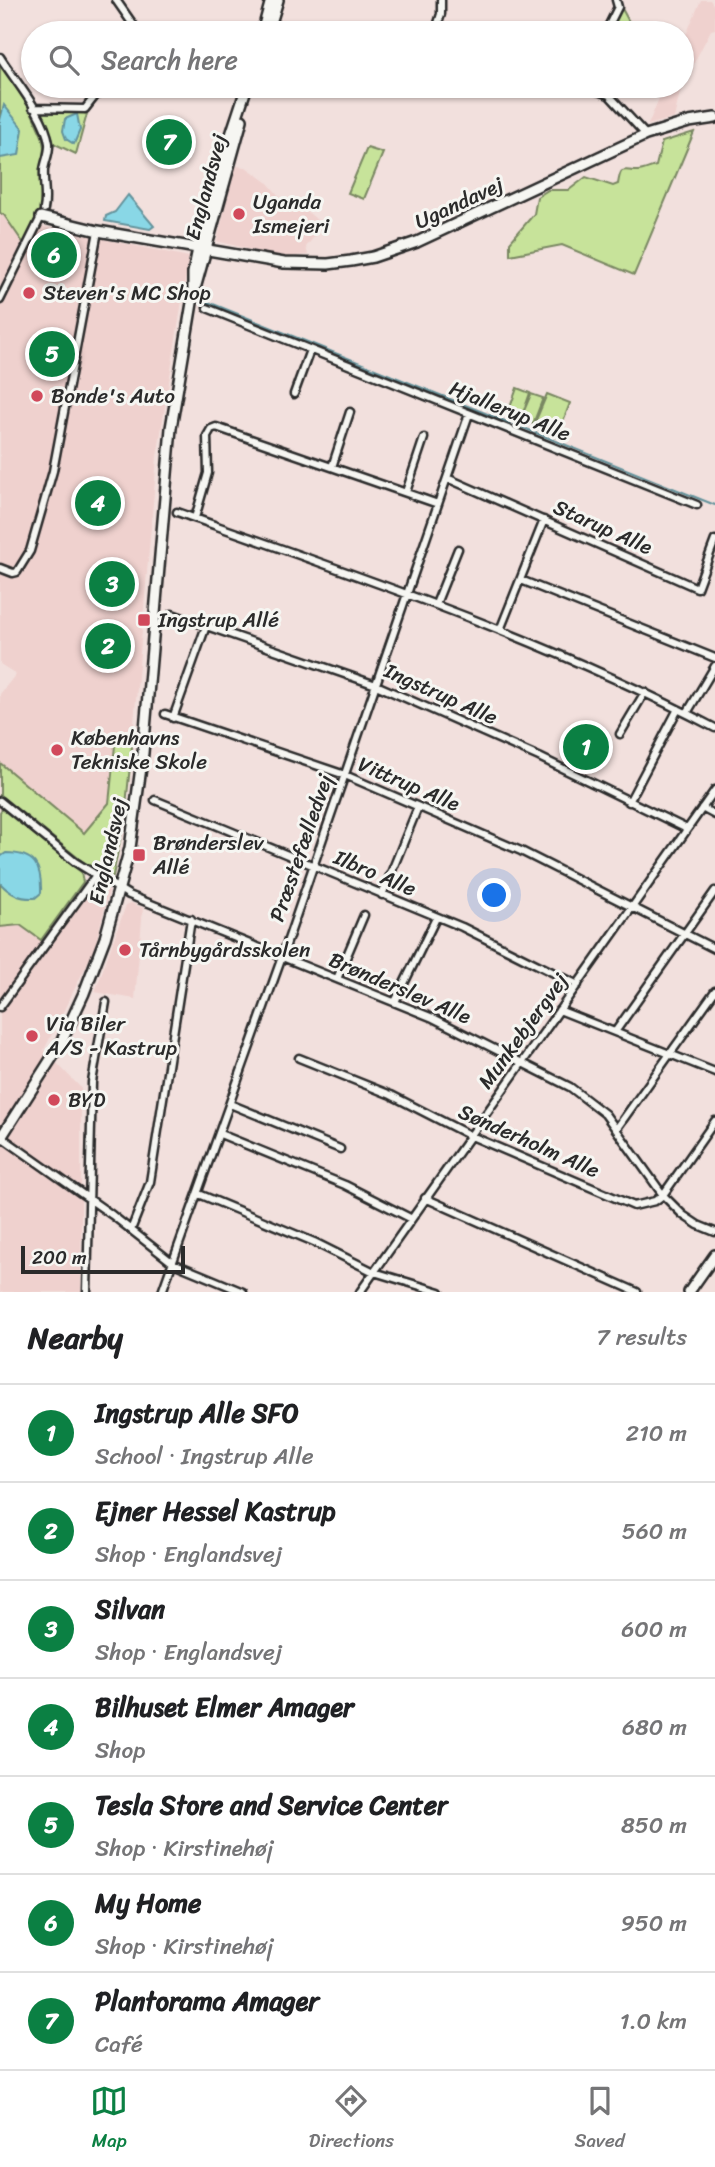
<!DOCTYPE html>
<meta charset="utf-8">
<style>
:root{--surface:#fff;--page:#f6f6f6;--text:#202124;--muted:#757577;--line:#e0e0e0;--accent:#0b8043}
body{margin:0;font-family:Sriracha,sans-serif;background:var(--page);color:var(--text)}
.scale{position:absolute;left:21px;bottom:18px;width:164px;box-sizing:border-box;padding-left:7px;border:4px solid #2b2b2b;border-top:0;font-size:19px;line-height:24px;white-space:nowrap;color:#2b2b2b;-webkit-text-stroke:5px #f6f6f2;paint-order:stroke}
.you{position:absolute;left:495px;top:896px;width:24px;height:24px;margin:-18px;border:5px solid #fff;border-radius:50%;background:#1a73e8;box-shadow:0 0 0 10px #1a73e833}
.badge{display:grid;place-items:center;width:46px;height:46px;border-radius:50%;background:var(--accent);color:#fff;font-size:23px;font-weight:700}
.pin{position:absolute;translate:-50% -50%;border:4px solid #fff;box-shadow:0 2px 7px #0006}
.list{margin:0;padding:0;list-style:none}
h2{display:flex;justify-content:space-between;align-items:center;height:91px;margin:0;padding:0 28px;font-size:30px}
h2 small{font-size:23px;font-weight:400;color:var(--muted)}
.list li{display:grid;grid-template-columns:46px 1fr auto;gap:21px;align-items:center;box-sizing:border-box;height:98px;padding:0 28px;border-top:2px solid var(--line)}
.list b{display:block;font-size:26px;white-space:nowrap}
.list p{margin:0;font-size:23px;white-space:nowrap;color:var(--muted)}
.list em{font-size:23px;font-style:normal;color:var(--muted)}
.icon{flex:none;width:38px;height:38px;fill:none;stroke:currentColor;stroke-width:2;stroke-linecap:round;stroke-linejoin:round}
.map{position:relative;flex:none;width:715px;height:1292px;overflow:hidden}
.search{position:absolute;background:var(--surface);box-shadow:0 2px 5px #0004;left:21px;right:21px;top:21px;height:77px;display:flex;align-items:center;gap:18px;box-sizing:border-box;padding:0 24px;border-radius:38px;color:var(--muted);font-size:26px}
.sheet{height:777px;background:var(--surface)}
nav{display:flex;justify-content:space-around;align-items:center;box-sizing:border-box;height:98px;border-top:2px solid var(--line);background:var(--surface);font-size:19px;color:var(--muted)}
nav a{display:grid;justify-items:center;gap:4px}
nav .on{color:var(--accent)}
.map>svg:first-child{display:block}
.built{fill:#efd1ce}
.green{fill:#c7e39a;stroke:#798762;stroke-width:2}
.water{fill:#89d7e6;stroke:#63929b;stroke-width:2}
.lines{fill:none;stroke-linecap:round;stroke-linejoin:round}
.stream{stroke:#63929b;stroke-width:2}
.street-casing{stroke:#2b2b2b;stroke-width:11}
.secondary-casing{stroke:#2b2b2b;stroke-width:14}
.street{stroke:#f6f6f2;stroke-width:6}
.secondary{stroke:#f6f6f2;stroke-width:9}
.poi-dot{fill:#d1495b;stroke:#f6f6f2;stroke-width:2.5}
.labels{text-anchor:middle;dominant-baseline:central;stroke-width:6;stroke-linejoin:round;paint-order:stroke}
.street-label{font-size:21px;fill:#2b2b2b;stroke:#f6f6f2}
.poi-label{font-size:21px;fill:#2b2b2b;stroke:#f6f6f2;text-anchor:start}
</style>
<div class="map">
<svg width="715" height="1292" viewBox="0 0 715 1292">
<rect width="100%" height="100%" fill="#f2e0dd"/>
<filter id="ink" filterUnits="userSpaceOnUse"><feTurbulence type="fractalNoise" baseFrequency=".0143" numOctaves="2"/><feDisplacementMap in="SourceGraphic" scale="14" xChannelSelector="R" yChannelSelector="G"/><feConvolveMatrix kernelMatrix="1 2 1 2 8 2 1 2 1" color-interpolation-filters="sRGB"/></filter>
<g filter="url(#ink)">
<path class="built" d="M701 0H710L715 7V29L711 30 681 88 674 118 648 125 664 86H682V44Z
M235 166 246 167 267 182 291 210 296 202 323 225 306 247 308 255 279 257 217 241Z
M0 212 4 214 19 236 30 243 41 226 189 257 157 457 132 746 116 737 109 803 84 833 0 763V694L16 674 0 664Z
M590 720 606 729 581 773 566 764Z
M94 884H100L109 891 94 950 44 1050 81 1088V1292H0V927L20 925 50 946Z
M131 903 143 908 135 999 95 992 126 905Z"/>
<path class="green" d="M619 3 635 33H607Z
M0 62 31 111 42 136 44 147 41 178 42 205 24 244 4 215 0 213Z
M41 111 81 112 87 114 76 154 53 143Z
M694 132 634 275 562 245 510 255V242L534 214 537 197 548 190H569L586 177 613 186 618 184C621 165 622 171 638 171 643 171 651 167 656 166L662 142Z
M367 148 383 153 364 199 348 193Z
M517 388 530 393 523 413 531 394 543 398 533 424 508 413Z
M547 394 570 403 557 437 533 427Z
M116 736 132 746 125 815 113 876 107 878 97 873 0 795V763L84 833 109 803Z
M2 809 81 872 83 882 41 940 20 925 0 927V812Z"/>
<path class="water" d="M4 105 23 129 19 155 0 158V120Z
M77 114 80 130 74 144 66 139 63 131 65 119Z
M128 195 154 226 150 229 105 221 106 216 115 212Z
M6 853C35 853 42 866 41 893L35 898C20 899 10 894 0 883V857Z"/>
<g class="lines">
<path class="stream" d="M203 300 510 423
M514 424 715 505"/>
<g class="street-casing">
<path id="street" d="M116 0 139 33
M435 33 441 14V0
M605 33 618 7 616 0
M0 57C15 81 45 115 49 143 50 153 45 161 44 170 43 184 47 196 44 209
M454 86 515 90 544 86
M584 86 609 95 646 135
M33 108 85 109 103 86
M0 300 41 217
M207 308 697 505
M294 394 310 350
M332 467 350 412
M447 478 697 588 715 540
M406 492 424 438
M177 512C359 576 543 638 715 728
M195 518 208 473 207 436 211 429 216 427 438 504
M0 568 13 573 17 572 30 551 53 471 98 231
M521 580 715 658
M436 604 458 549
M172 614 376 685 539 757 687 829
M500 630 544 520
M687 713 715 666
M165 714 345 775 521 851 715 949
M173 718 206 626
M620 734 645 692
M155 800 462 927 578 985
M0 801 75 862 129 895 433 1018 570 1087 605 1114 663 1195 683 1215 698 1225 715 1232
M629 802 678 709
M702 808 715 815
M382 895 418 807
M337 979 364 915
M395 1002 436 918
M0 1007 96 875
M559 1010 715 1072
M615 1032 715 891
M299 1058 391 1095 469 1135 634 1206 655 1201 663 1195 715 1121
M230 1104 340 1149
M617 1128 715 991
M220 1134 345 1185 410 1218
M0 1136 112 1215 173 1263 243 1292
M199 1194 314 1242 374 1272 440 1292
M425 1198 637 1292
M131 1230 150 1182 191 919
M87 1292 92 1082 106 1002
M162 1292 282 957 469 414
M360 1292 715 790"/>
</g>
<g class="secondary-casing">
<path id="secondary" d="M262 33 271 0
M268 33 278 0
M41 217 98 231 284 263 328 264 351 261 373 257 417 242 646 135 689 122 715 118
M196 285 242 120
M0 1139 60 1045 84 993 105 938 130 848 143 753 171 428 193 297V273L198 249 224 156 247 86
M689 1292 715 1255"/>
</g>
<use href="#street" class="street"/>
<use href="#secondary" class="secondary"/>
</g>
</g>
<g class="poi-dot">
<circle cx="239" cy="214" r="7"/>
<circle cx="29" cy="293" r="7"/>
<circle cx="37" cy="396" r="7"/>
<rect x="137" y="613" width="14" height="14" rx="3.5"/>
<circle cx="57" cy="750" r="7"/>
<rect x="132" y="848" width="14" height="14" rx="3.5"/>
<circle cx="125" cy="950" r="7"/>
<circle cx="32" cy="1036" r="7"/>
<circle cx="54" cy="1100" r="7"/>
</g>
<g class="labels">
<g class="street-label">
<text transform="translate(206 187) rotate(-75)">Englandsvej</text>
<text transform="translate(459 203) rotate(-25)">Ugandavej</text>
<text transform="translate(510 411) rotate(22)">Hjallerup Alle</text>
<text transform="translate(603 527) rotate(24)">Starup Alle</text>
<text transform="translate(441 694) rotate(24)">Ingstrup Alle</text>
<text transform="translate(409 784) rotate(23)">Vittrup Alle</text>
<text transform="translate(301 848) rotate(-71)">Præstefælledvej</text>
<text transform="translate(108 851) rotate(-77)">Englandsvej</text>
<text transform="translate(375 873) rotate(23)">Ilbro Alle</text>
<text transform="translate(400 988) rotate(23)">Brønderslev Alle</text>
<text transform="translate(523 1031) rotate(-54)">Munkebjergvej</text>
<text transform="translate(529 1141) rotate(24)">Sønderholm Alle</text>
</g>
<g class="poi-label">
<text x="253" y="202">Uganda<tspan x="253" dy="24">Ismejeri</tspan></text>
<text x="43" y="293">Steven's MC Shop</text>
<text x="51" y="396">Bonde's Auto</text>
<text x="158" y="620">Ingstrup Allé</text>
<text x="71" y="738">Københavns<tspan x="71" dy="24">Tekniske Skole</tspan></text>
<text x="153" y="843">Brønderslev<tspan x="153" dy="24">Allé</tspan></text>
<text x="139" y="950">Tårnbygårdsskolen</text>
<text x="46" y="1024">Via Biler<tspan x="46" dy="24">A/S - Kastrup</tspan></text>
<text x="68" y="1100">BYD</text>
</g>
</g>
</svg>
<div class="scale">200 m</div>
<div class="you"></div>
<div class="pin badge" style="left:586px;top:747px">1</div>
<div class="pin badge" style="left:108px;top:646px">2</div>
<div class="pin badge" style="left:112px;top:584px">3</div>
<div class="pin badge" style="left:98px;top:503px">4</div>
<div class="pin badge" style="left:52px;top:354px">5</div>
<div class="pin badge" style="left:54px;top:255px">6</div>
<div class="pin badge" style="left:169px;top:142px">7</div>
<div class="search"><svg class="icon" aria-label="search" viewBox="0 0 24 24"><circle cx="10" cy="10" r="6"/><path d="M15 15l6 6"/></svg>Search here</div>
</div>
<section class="sheet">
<h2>Nearby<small>7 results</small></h2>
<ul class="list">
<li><span class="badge">1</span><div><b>Ingstrup Alle SFO</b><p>School · Ingstrup Alle</p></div><em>210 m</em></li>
<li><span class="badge">2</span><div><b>Ejner Hessel Kastrup</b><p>Shop · Englandsvej</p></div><em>560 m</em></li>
<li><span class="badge">3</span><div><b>Silvan</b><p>Shop · Englandsvej</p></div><em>600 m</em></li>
<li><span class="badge">4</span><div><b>Bilhuset Elmer Amager</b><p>Shop</p></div><em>680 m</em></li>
<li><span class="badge">5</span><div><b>Tesla Store and Service Center</b><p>Shop · Kirstinehøj</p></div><em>850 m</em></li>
<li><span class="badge">6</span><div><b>My Home</b><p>Shop · Kirstinehøj</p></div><em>950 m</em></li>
<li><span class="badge">7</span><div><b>Plantorama Amager</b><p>Café</p></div><em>1.0 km</em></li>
</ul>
</section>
<nav>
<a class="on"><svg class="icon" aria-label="map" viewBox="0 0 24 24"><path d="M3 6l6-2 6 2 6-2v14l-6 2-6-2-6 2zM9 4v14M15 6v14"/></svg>Map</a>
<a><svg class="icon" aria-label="directions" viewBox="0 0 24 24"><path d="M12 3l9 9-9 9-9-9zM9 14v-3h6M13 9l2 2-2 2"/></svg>Directions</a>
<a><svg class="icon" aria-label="saved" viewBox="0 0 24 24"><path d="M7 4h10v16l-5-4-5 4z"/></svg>Saved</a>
</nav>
